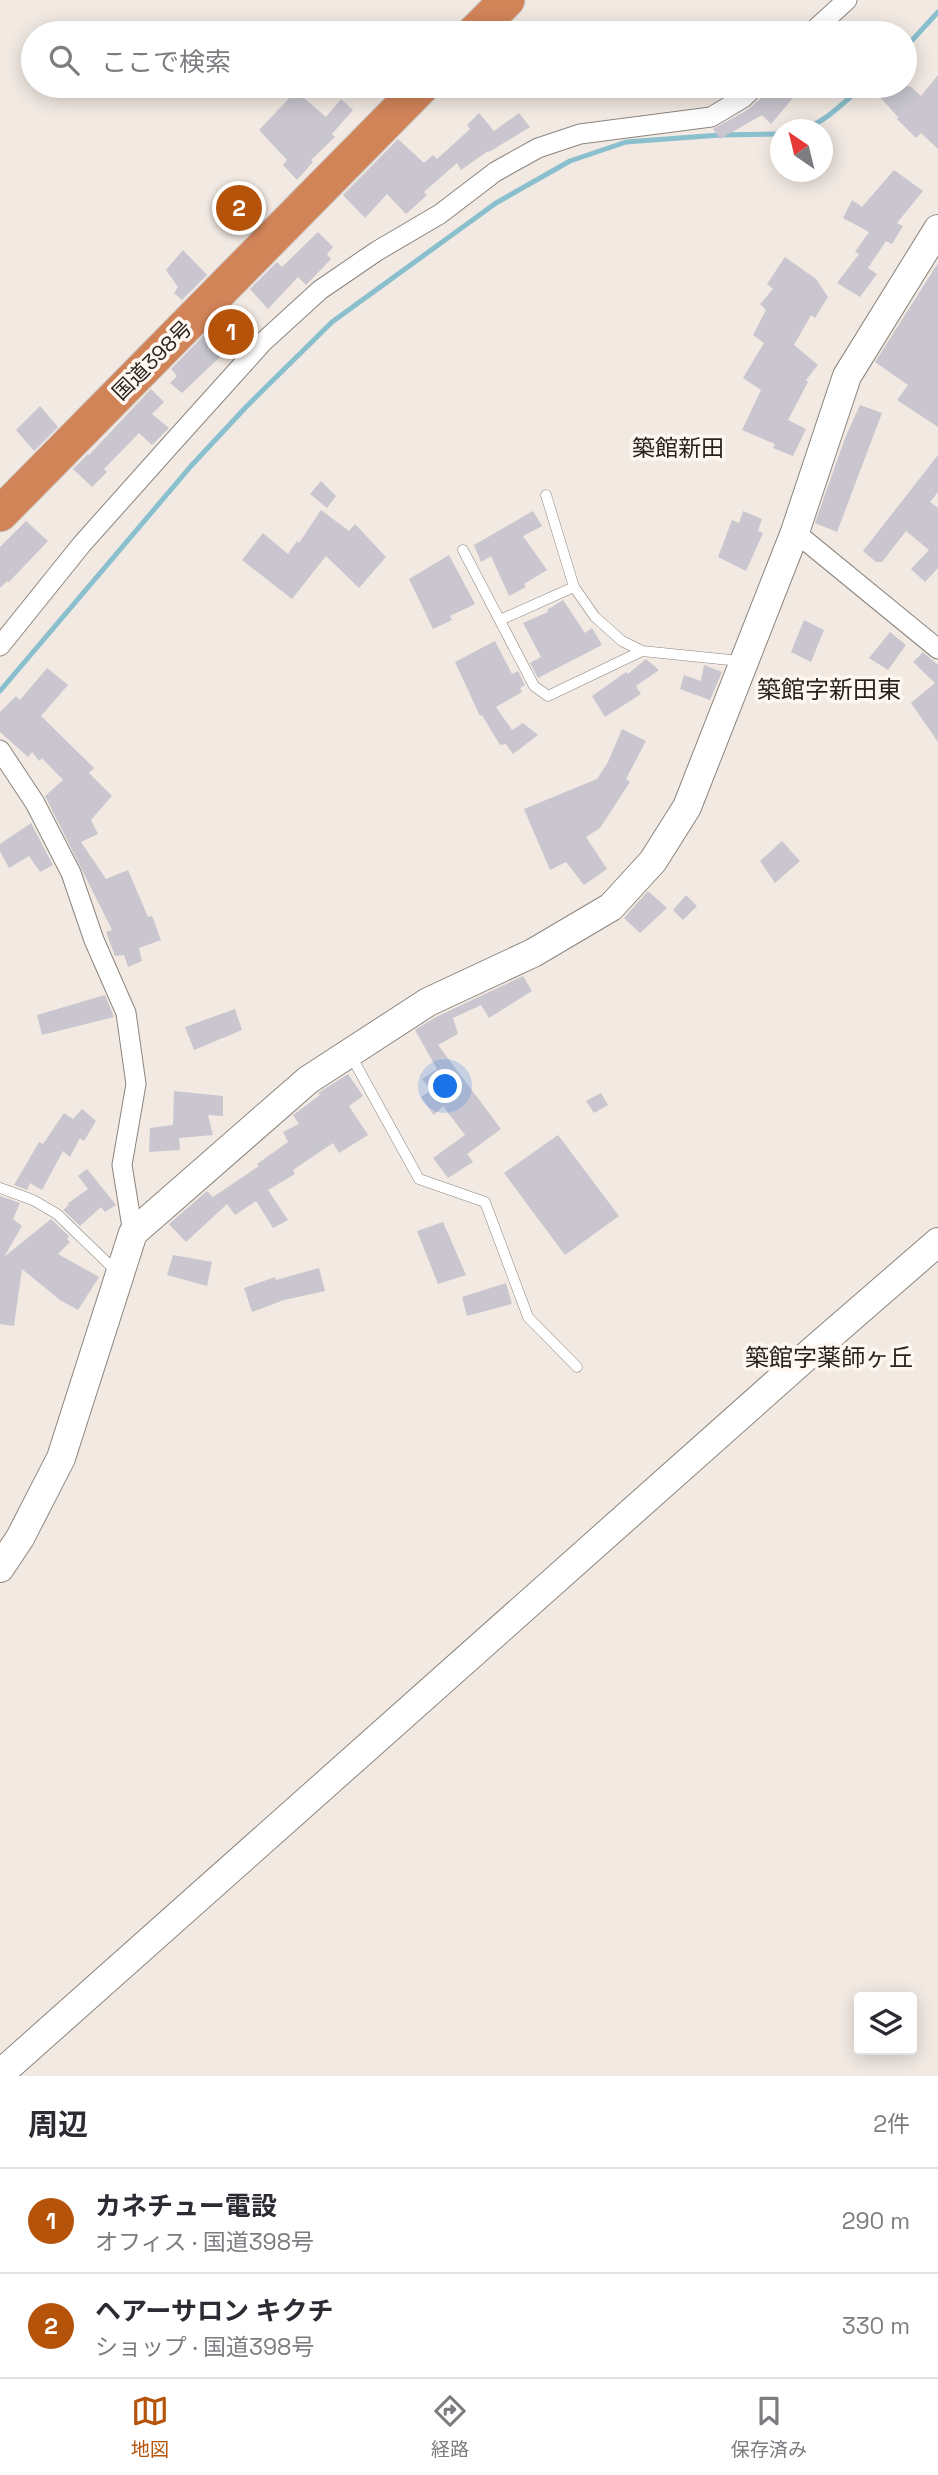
<!DOCTYPE html>
<html lang="ja">
<meta charset="utf-8">
<style>
:root{--surface:#fff;--page:#f2f2f3;--text:#2b2b33;--muted:#7c7c81;--line:#e1e1e2;--accent:#b45309}
body{margin:0;font-family:"Space Grotesk","Noto Sans JP",sans-serif;background:var(--page);color:var(--text)}
.controls{position:absolute;right:21px;bottom:21px;display:grid;overflow:hidden;border-radius:7px;box-shadow:0 4px 18px #0003}
.controls button{width:63px;height:63px;display:grid;place-items:center;padding:0;border:0;border-bottom:2px solid var(--line);background:var(--surface);color:var(--text);font:35px sans-serif}
.compass{position:absolute;left:770px;top:119px;width:63px;height:63px;border-radius:50%;background:var(--surface);box-shadow:0 4px 18px #0003;rotate:325deg}
.you{position:absolute;left:446px;top:1087px;width:24px;height:24px;margin:-18px;border:5px solid #fff;border-radius:50%;background:#1a73e8;box-shadow:0 0 0 10px #1a73e833}
.badge{display:grid;place-items:center;width:46px;height:46px;border-radius:50%;background:var(--accent);color:#fff;font-size:23px;font-weight:700}
.pin{position:absolute;translate:-50% -50%;border:4px solid #fff;box-shadow:0 2px 7px #0006}
.list{margin:0;padding:0;list-style:none}
h2{display:flex;justify-content:space-between;align-items:center;height:91px;margin:0;padding:0 28px;font-size:30px}
h2 small{font-size:23px;font-weight:400;color:var(--muted)}
.list li{display:grid;grid-template-columns:46px 1fr auto;gap:21px;align-items:center;box-sizing:border-box;height:105px;padding:0 28px;border-top:2px solid var(--line)}
.list b{display:block;font-size:26px;white-space:nowrap}
.list p{margin:0;font-size:23px;white-space:nowrap;color:var(--muted)}
.list em{font-size:23px;font-style:normal;color:var(--muted)}
.icon{flex:none;width:38px;height:38px;fill:none;stroke:currentColor;stroke-width:2;stroke-linecap:round;stroke-linejoin:round}
.map{position:relative;flex:none;width:938px;height:2076px;overflow:hidden}
.search{position:absolute;background:var(--surface);box-shadow:0 4px 18px #0003;left:21px;right:21px;top:21px;height:77px;display:flex;align-items:center;gap:18px;box-sizing:border-box;padding:0 24px;border-radius:38px;color:var(--muted);font-size:26px}
.sheet{height:301px;background:var(--surface)}
nav{display:flex;justify-content:space-around;align-items:center;box-sizing:border-box;height:98px;border-top:2px solid var(--line);background:var(--surface);font-size:19px;color:var(--muted)}
nav a{display:grid;justify-items:center;gap:4px}
nav .on{color:var(--accent)}
.map>svg:first-child{display:block}
.lines{fill:none;stroke-linecap:round;stroke-linejoin:round}
.stream{stroke:#8abfce;stroke-width:5}
.building{fill:#c9c6cf}
.lane-casing{stroke:#8c857e;stroke-width:11}
.street-casing{stroke:#8c857e;stroke-width:21}
.secondary-casing{stroke:#8c857e;stroke-width:30}
.highway-casing{stroke:#cbcac9;stroke-width:37}
.lane{stroke:#fff;stroke-width:10}
.street{stroke:#fff;stroke-width:19}
.secondary{stroke:#fff;stroke-width:28}
.highway{stroke:#d28459;stroke-width:35}
.labels{text-anchor:middle;dominant-baseline:central;stroke-width:7;stroke-linejoin:round;paint-order:stroke}
.street-label{font-size:21px;fill:#262320;stroke:#fff6ef}
.neighbourhood-label{font-size:23px;fill:#262320;stroke:#fff6ef}
.quarter-label{font-size:24px;fill:#262320;stroke:#fff6ef}
</style>
<div class="map">
<svg width="938" height="2076" viewBox="0 0 938 2076">
<rect width="100%" height="100%" fill="#f1e9e2"/>
<g class="lines">
<path class="stream" d="M905 48 938 12
M801 130C825 123 844 102 863 86
M0 691 191 466 246 407 332 322 496 203 570 161 626 142 720 135 780 134"/>
</g>
<path class="building" d="M938 75V149L921 133 916 138 897 119 898 117 870 86H910L921 96Z
M774 86H803L771 124 762 115 720 139 713 129 749 109Z
M296 91 326 117 341 99 353 110 332 134 335 137 311 160 313 162 297 180 283 165 287 160 259 130Z
M479 113 494 131 519 113 530 127 489 152 488 151 461 170 457 163 424 192 427 195 406 214 387 194 365 218 343 195 398 139 424 163 433 155 437 159 470 129 467 125Z
M894 170 923 191 897 223 903 226 892 244 886 241 868 268 877 274 860 297 837 283 859 254 855 252 869 232 843 218 852 200 862 207Z
M318 232 333 247 327 254 331 259 306 285 298 277 268 309 250 289 277 262 282 267Z
M183 250 207 275 182 300 174 293 178 287 166 270Z
M785 257 816 279 828 297 815 318 811 315 794 345 818 365 806 380 808 382 788 420 806 429 793 456 773 448 775 444 742 430 761 390 743 378 764 343 753 335 766 310 760 304 773 289 767 284Z
M938 263V427L897 400 908 385 875 362Z
M220 319 240 338 182 393 170 383 177 376 171 369Z
M151 389 164 402 152 414 169 428 152 445 139 433 104 469 107 472 92 487 73 469 88 454 89 455Z
M860 405 882 413 837 532 815 523 845 438Z
M40 406 58 427 34 451 16 430Z
M938 455V492L930 502 938 508V568L925 582 911 569 929 550 906 531 882 562H876L863 551Z
M321 481 336 496 327 508 310 494Z
M321 510 349 531 355 524 386 557 359 588 326 556 292 599 242 560 263 533 288 554 297 541 299 543Z
M533 511 542 526 523 536 547 570 524 584 526 587 509 596 491 556 481 562 474 545Z
M743 511 762 519 758 531 763 533 746 571 718 557 732 520 739 523Z
M26 521 48 541 9 582 7 581 0 588V547Z
M449 555 475 604 450 616 452 620 433 629 409 579Z
M563 600 585 633 592 628 602 645 538 678 530 663 541 657 523 623 548 612 547 610Z
M804 620 824 630 811 662 791 652Z
M890 632 906 645 888 670 869 658Z
M495 641 512 674 518 671 525 685 520 688 522 692 496 707 512 730 523 723 538 735 513 754 506 744 500 745 482 715 480 716 455 662Z
M923 652 938 665V742L911 703 935 683 913 662Z
M646 659 659 670 636 686 641 694 605 717 592 696 626 672 628 674Z
M704 665 722 672 710 700 680 689 684 675 701 681Z
M47 668 68 685 41 716 94 768 89 773 112 796 91 820 98 834 81 842 106 879 128 870 148 917 152 916 161 940 139 948 142 961 128 967 124 955 115 956 106 932 112 930 45 796 63 780 42 758 39 761 32 752 28 757 0 732V712L16 696 20 700Z
M622 729 646 741 626 779 630 782 600 828 586 837 607 869 584 885 566 862 550 870 524 809 597 779 608 762Z
M31 823 53 865 40 872 29 856 9 868 0 851V844Z
M782 841 800 861 775 883 760 861Z
M648 891 667 908 640 933 624 918Z
M686 895 697 906 683 920 673 910Z
M523 976 532 991 489 1018 481 1005 453 1018 458 1034 438 1045 501 1129 467 1154 473 1162 448 1178 433 1158 465 1135 443 1106 434 1115 421 1097 431 1090 422 1079 437 1069 415 1030 436 1017Z
M105 995 114 1017 42 1035 37 1015Z
M235 1009 242 1030 194 1050 185 1027Z
M348 1074 363 1096 349 1106 368 1135 339 1153 333 1143 293 1170 295 1174 268 1190 288 1220 273 1228 256 1201 235 1215 227 1204 186 1242 169 1224 207 1191 213 1197 259 1166 257 1164 288 1142 283 1132 299 1124 293 1115 320 1095 318 1093Z
M174 1091 223 1096V1116L208 1115 213 1135 179 1138 180 1150 149 1152 150 1128 173 1125Z
M601 1093 608 1105 594 1113 586 1101Z
M82 1109 96 1121 84 1141 80 1138 70 1157 63 1151 42 1190 30 1183 27 1190 14 1185 39 1142 43 1144 64 1113 73 1119Z
M558 1135 619 1216 565 1255 504 1173Z
M87 1169 116 1205 105 1212 101 1207 80 1226 63 1210 69 1205 67 1204 88 1189 78 1176Z
M0 1196 20 1203 13 1219 22 1226 4 1257 51 1219 69 1236 67 1239 70 1242 58 1254 99 1277 78 1310 60 1300 22 1269 14 1326 0 1324Z
M443 1222 466 1275 438 1284 417 1231Z
M173 1255 212 1262 207 1286 167 1275Z
M319 1268 325 1291 284 1300 252 1312 244 1288 275 1277 276 1280Z
M506 1283 512 1304 467 1316 462 1297Z"/>
<g class="lines">
<g class="lane-casing">
<path id="lane" d="M546 495 574 587 595 617 622 641 642 651 740 661
M463 550 534 686 548 696 642 651
M500 620 574 587
M350 1054 419 1179 485 1202 528 1317 577 1367
M0 1188 33 1200 57 1214 117 1272"/>
</g>
<g class="street-casing">
<path id="street" d="M811 33 847 0
M795 532 938 649
M0 646 82 544 173 442 263 342 320 290 377 251 440 214 495 172 538 148 580 134 711 117 743 98 755 86
M0 750 35 803 71 873 94 940 126 1013 136 1084 122 1165 133 1233"/>
</g>
<g class="secondary-casing">
<path id="secondary" d="M0 1568 20 1538 61 1458 133 1233 308 1080 428 1002 533 953 611 907 653 861 687 807 795 532 847 376 938 229
M0 2074 817 1347 938 1242"/>
</g>
<g class="highway-casing">
<path id="highway" d="M474 33 507 0
M0 514 422 86"/>
</g>
<use href="#lane" class="lane"/>
<use href="#street" class="street"/>
<use href="#secondary" class="secondary"/>
<use href="#highway" class="highway"/>
</g>
<g class="labels">
<g class="street-label">
<text transform="translate(152 360) rotate(-45)">国道398号</text>
</g>
<g class="neighbourhood-label">
<text x="678" y="448">築館新田</text>
</g>
<g class="quarter-label">
<text x="829" y="689">築館字新田東</text>
<text x="829" y="1357">築館字薬師ヶ丘</text>
</g>
</g>
</svg>
<div class="controls">
<button><svg class="icon" aria-label="layers" viewBox="0 0 24 24"><path d="M12 4l9 5-9 5-9-5zM3 14l9 5 9-5"/></svg></button>
</div>
<svg class="compass" viewBox="-18 -18 36 36"><path d="M0-13l5 13h-10z" fill="#e53935"/><path d="M0 13l5-13h-10z" fill="#7c7c81"/></svg>
<div class="you"></div>
<div class="pin badge" style="left:231px;top:332px">1</div>
<div class="pin badge" style="left:239px;top:208px">2</div>
<div class="search"><svg class="icon" aria-label="search" viewBox="0 0 24 24"><circle cx="10" cy="10" r="6"/><path d="M15 15l6 6"/></svg>ここで検索</div>
</div>
<section class="sheet">
<h2>周辺<small>2件</small></h2>
<ul class="list">
<li><span class="badge">1</span><div><b>カネチュー電設</b><p>オフィス · 国道398号</p></div><em>290 m</em></li>
<li><span class="badge">2</span><div><b>ヘアーサロン キクチ</b><p>ショップ · 国道398号</p></div><em>330 m</em></li>
</ul>
</section>
<nav>
<a class="on"><svg class="icon" aria-label="map" viewBox="0 0 24 24"><path d="M3 6l6-2 6 2 6-2v14l-6 2-6-2-6 2zM9 4v14M15 6v14"/></svg>地図</a>
<a><svg class="icon" aria-label="directions" viewBox="0 0 24 24"><path d="M12 3l9 9-9 9-9-9zM9 14v-3h6M13 9l2 2-2 2"/></svg>経路</a>
<a><svg class="icon" aria-label="saved" viewBox="0 0 24 24"><path d="M7 4h10v16l-5-4-5 4z"/></svg>保存済み</a>
</nav>
